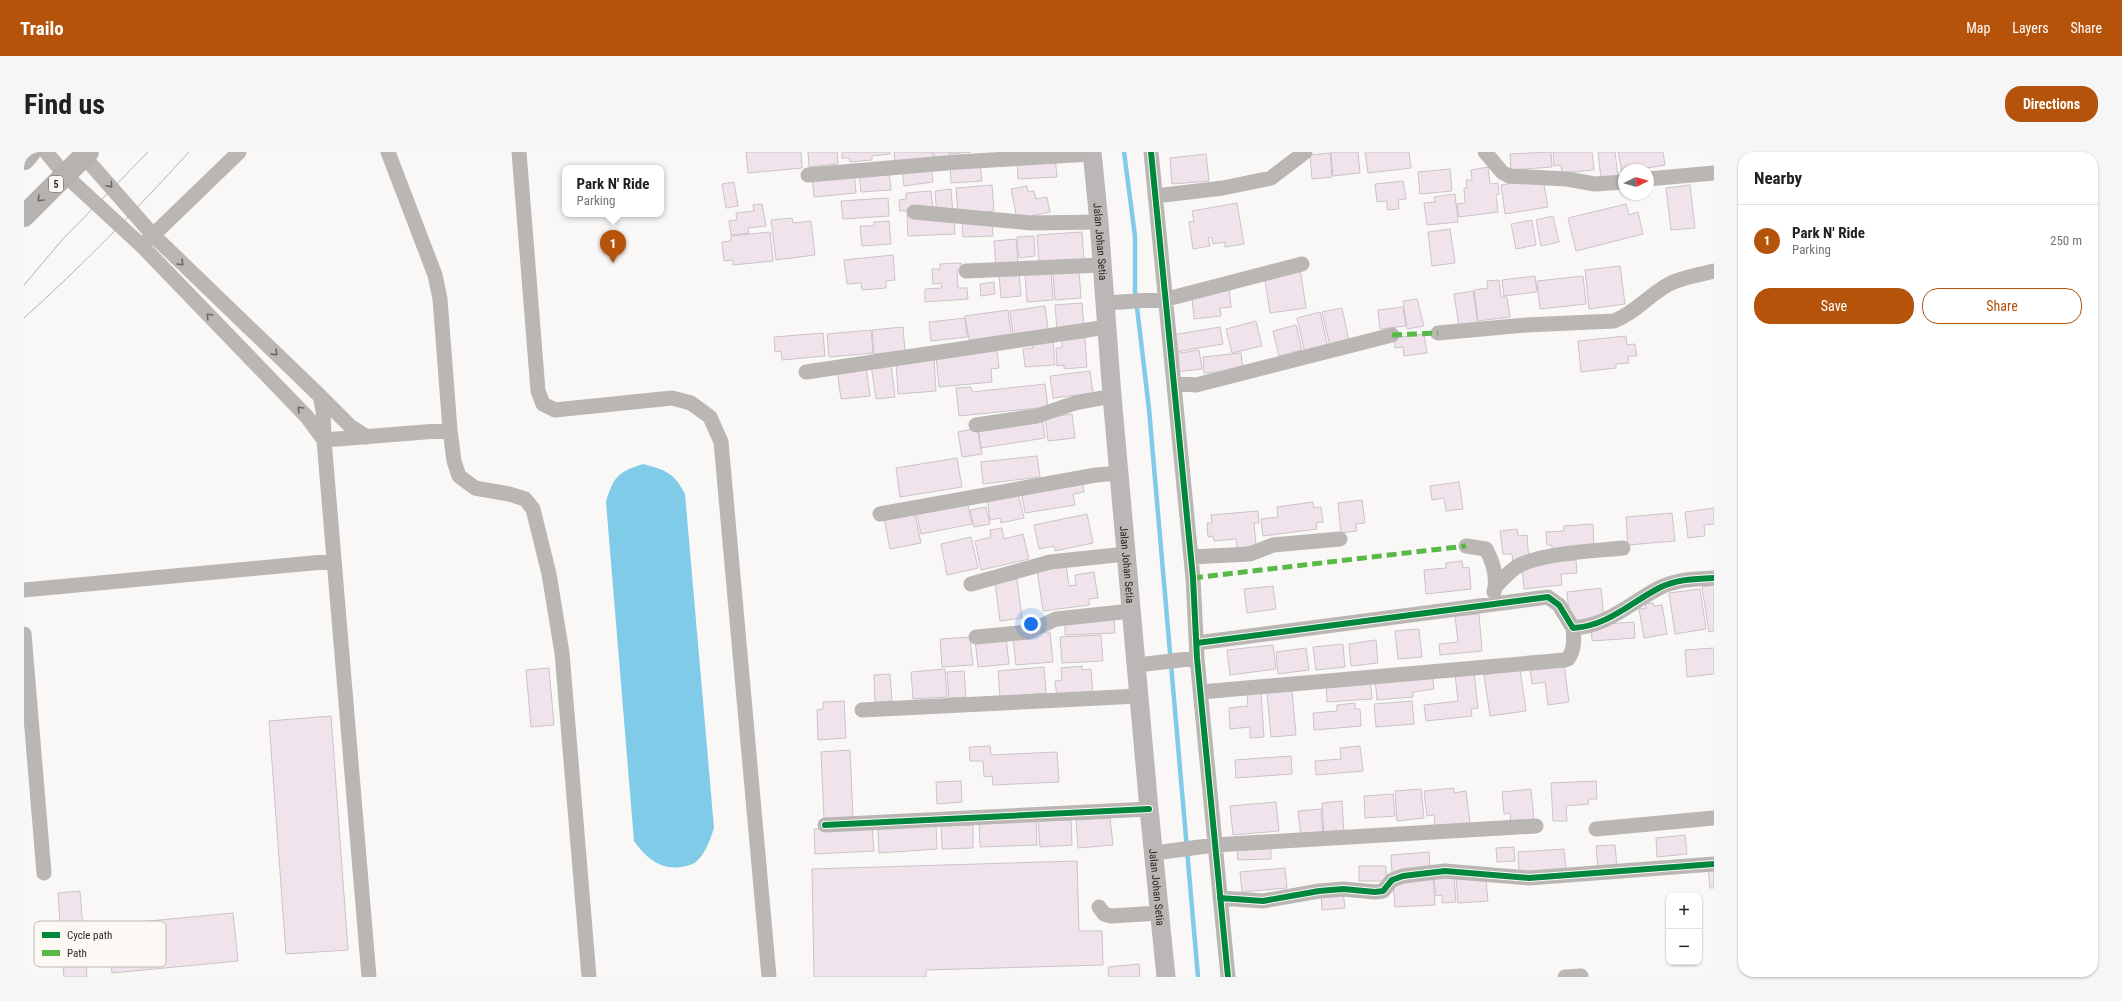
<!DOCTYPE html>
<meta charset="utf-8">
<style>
:root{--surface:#fff;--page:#f6f6f6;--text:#202124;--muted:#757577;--line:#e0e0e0;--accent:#b45309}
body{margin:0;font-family:"Roboto Condensed",sans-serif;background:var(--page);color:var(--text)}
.controls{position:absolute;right:12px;bottom:12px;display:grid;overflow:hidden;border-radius:8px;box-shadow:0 1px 3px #0004}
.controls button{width:36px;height:36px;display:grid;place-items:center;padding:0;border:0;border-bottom:1px solid var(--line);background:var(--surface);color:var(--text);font:20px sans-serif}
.compass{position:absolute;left:1594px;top:12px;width:36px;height:36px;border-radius:50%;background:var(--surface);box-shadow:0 1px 3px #0004;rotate:85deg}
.you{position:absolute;left:1007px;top:472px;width:14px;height:14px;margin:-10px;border:3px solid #fff;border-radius:50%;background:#1a73e8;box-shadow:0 0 0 6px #1a73e833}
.badge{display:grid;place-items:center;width:26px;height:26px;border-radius:50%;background:var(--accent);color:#fff;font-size:13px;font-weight:700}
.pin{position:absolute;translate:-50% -33px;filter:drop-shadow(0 1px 2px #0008)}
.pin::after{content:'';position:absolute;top:21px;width:14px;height:12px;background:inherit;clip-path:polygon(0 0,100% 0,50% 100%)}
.popup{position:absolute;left:538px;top:13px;width:102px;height:52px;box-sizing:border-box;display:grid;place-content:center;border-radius:8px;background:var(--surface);filter:drop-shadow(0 1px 3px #0005);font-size:13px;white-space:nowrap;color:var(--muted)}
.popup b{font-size:15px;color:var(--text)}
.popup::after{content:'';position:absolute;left:50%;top:100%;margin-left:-8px;border:8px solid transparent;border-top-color:var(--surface)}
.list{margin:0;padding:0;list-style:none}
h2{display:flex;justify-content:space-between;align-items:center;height:52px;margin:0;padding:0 16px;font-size:17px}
h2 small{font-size:13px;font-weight:400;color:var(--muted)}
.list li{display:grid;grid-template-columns:26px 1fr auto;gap:12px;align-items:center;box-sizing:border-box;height:72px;padding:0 16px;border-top:1px solid var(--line)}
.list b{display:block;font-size:15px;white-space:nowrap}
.list p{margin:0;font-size:13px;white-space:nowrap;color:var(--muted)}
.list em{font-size:13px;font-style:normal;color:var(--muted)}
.actions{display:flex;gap:8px;padding:12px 16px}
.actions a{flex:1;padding:9px 0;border:1px solid var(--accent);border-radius:16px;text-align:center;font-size:14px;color:var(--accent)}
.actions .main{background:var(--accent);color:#fff}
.map{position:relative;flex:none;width:1690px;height:825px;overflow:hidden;border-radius:16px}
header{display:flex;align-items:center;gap:24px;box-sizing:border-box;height:56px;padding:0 20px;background:var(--accent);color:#fff}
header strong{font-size:19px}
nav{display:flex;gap:22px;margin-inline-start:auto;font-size:14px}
.intro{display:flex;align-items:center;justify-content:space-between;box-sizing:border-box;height:96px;padding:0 24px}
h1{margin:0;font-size:28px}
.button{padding:10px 18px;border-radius:16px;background:var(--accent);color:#fff;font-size:14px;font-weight:700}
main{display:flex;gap:24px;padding:0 24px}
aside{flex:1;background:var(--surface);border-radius:16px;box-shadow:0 1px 3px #0004}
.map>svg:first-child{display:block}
.water{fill:#80cbe7}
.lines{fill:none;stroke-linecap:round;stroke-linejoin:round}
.stream{stroke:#80cbe7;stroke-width:4.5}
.building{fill:#f1e3eb;stroke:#cac4c7}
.minor{stroke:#b9b6b4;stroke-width:15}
.major{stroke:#bbb7b6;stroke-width:19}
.highway{stroke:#b6b2b0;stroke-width:22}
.tram{stroke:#b4b2b0;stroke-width:1}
.quiet{stroke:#58b947;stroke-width:5;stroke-dasharray:10 5;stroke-linecap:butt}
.cycleway-casing{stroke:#fcf8f4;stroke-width:8}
.cycleway{stroke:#00873e;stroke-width:6}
.oneway{stroke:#6d6863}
.oneway2{stroke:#6c6661}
.labels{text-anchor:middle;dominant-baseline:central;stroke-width:3.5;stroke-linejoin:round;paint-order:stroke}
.shield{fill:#fcf8f4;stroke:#6c6660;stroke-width:1}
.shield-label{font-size:10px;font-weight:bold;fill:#2f2821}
.street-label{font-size:11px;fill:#2f2821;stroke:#fcf8f4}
.key{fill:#fcf8f4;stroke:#bebab5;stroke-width:1}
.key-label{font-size:11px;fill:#2f2821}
</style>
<header>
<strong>Trailo</strong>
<nav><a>Map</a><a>Layers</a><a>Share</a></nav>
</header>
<div class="intro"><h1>Find us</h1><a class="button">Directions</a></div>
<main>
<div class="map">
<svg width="1690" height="825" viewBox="0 0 1690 825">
<rect width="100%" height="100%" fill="#faf8f6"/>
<path class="water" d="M619 312C642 318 650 321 661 342L690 676C686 688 682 700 673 709 670 712 666 713 662 714 638 720 623 707 610 689L582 350C589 325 594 320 619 312Z"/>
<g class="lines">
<path class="stream" d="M1100 0 1111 84V139L1125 257 1174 825"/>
</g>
<path class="building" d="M722 0H777L778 16 724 21Z
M784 0H813L814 12 785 15Z
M818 0H866V2L848 4V8L826 10 825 6H818Z
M870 0H908L909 7 871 11Z
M910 0H925L926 4 910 5Z
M926 0H947L926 2Z
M1307 0H1334L1336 21 1309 24Z
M1341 0H1385L1387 16 1344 21Z
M1527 0 1528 15 1487 18 1486 2Z
M1529 0H1568L1570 18 1538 21 1537 13 1530 14Z
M1574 0H1591L1594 24 1577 26Z
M1594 0H1639L1641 13 1612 18H1600L1598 20Z
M1306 1 1308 25 1288 27 1286 3Z
M1182 2 1185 29 1148 32 1146 6Z
M1031 6 1033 25 994 27 993 9Z
M956 11 958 29 927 31 926 14Z
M907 14 909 30 880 34 878 17Z
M1464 15 1466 32 1474 31 1475 42 1472 43 1474 60 1435 65 1433 52 1441 51 1440 36H1443L1442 28H1448L1447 18Z
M1426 17 1428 39 1396 42 1394 20Z
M865 18 867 38 837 40 835 20Z
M830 20 832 41 790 45 788 24Z
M1519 26 1524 55 1481 62 1477 33Z
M1379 29 1382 47 1374 48 1375 57 1363 58V49L1353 50 1351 32Z
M710 30 714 54 702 56 698 32Z
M968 33 970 59 934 62 932 36Z
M1666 33 1671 76 1647 78 1642 36Z
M1003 34 1004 40 1010 39 1012 47 1023 45 1026 60 993 67 987 37Z
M927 37 929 63 913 65 911 39Z
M907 39 909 57 876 59 875 48 882 47V41Z
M1431 42 1434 70 1403 73 1400 51 1411 50 1410 45Z
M864 46 865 64 819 67 817 49Z
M1213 51 1220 92 1201 95V90L1189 92 1188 85 1184 86 1186 94 1169 97 1165 70 1170 69 1168 59Z
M738 52 742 74 724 76 725 81 707 83 705 69 713 68 712 61 730 59 729 53Z
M1602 52 1605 63 1614 60 1619 82 1552 99 1544 66Z
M883 63 930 67 931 82 884 84Z
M1529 64 1535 90 1517 94 1512 68Z
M768 66 769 71 787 69 791 103 752 108 747 68Z
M1508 68 1512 93 1492 97 1487 72Z
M865 69 867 92 838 94 836 74H850V70Z
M968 69 969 84 939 85 938 71Z
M1426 77 1431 111 1408 114 1404 80Z
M746 80 749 109 709 113V108L700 109 698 90 707 89V84Z
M1058 80 1060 108 1015 110 1013 83Z
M1010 84 1011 104 995 106 993 85Z
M992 87 994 113 972 115 970 89Z
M869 103 871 128 862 129V136L838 138 837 131 823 132 820 108Z
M937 111V118H933L934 136H943L944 147 901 150V137L918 136 917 131 909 132 908 117H916V112Z
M1596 114 1601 152 1565 157 1561 118Z
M1276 116 1282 156 1246 161 1240 122Z
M1055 119 1057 146 1031 148 1029 121Z
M1027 120 1029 148 1003 150 1001 123Z
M995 121 997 144 977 146 975 123Z
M1511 124 1513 140 1480 144 1478 128Z
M1559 124 1562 152 1516 157 1513 129Z
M1204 127 1207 155 1196 156 1197 164 1170 167 1168 145Z
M1475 128 1477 145H1483L1486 165 1454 169 1450 138 1464 136 1463 129Z
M970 130 971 142 957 144 956 132Z
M1449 139 1454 172 1435 175 1430 142Z
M1393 147 1400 174 1383 177 1379 149Z
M1058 151 1060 175 1033 178 1031 153Z
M1021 154 1024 177 989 182 986 159Z
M1379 155 1382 174 1356 177 1354 158Z
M1318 156 1325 189 1306 194 1298 160Z
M984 158 987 182 945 188 941 164Z
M1296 160 1304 196 1281 201 1273 166Z
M941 166 943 185 907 189 905 170Z
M1232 169 1238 194 1208 201 1202 177Z
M1272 173 1278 198 1255 204 1249 179Z
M879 175 881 199 850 202 848 178Z
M1196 175 1199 192 1151 200 1148 183Z
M847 178 849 201 805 205 803 182Z
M799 181 801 204 758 208 757 199 751 200 750 185Z
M1400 182 1403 201 1380 204 1379 195 1371 196 1370 186Z
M1602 184 1603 193 1611 192 1613 204H1604L1605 211 1592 212V216L1557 220 1554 189Z
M1061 186 1063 215 1040 217V213L1033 214 1032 196H1038V188Z
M1029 188 1031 213 1001 215 999 197 1009 196 1008 190Z
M973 198 975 216 967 217 968 230 915 235 912 204Z
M1175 198 1178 217 1152 220 1150 202Z
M1217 201 1219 218 1180 221 1179 205Z
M910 207 912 239 874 242 872 210Z
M867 211 871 245 852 247 847 213Z
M842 214 846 244 817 247 813 217Z
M1066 219 1069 241 1029 246 1026 224Z
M1021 232 1024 255 935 264 932 236 947 235 948 240Z
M1048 262 1051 286 1024 289 1021 266Z
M1018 265 1021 286 957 296 954 274Z
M953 276 958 302 938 305 934 280Z
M1013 304 1016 325 959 332 957 310Z
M933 306 938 335 876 345 872 316Z
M1058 327 1060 340 1049 342 1051 353 1001 361 997 338Z
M1435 330 1439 357 1422 359 1420 346 1408 348 1406 334Z
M993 338 1000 366 977 371 976 366 966 368 963 345Z
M1338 348 1341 371 1332 372 1333 379 1317 381 1314 351Z
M943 349 948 372 897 382 892 359Z
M1289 350 1290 356 1297 355 1299 370 1292 371 1293 377 1239 384 1237 367 1254 365 1253 355Z
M962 355 966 372 950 375 946 358Z
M1690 356V372L1680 373 1681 384 1664 386 1661 360Z
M890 359 897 391 866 397 860 366Z
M1234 359 1235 371H1230L1232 394 1213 396 1212 387 1190 389 1189 384 1184 385 1183 371H1188L1187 363Z
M1648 361 1651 389 1604 393 1602 365Z
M1063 362 1069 391 1031 399 1030 394 1015 397 1010 373Z
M1569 372 1570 395 1528 398V393H1523L1522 380 1540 379V374Z
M978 376 980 387 999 382 1005 407 957 418 951 389 967 385 966 378Z
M1493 377 1494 384 1503 383 1505 409 1489 410 1488 402H1479L1476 379Z
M947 385 954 416 923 423 917 392Z
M1552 408 1553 421 1537 422 1538 433 1500 437 1498 413Z
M1438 409 1439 416 1445 415 1447 437 1402 442 1400 418 1422 416V411Z
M1042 413 1045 434 1052 433 1051 423 1070 420 1074 446 1065 447V453L1019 459 1013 417Z
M993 427 998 466 976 469 971 430Z
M1690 433V479L1685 480 1678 435Z
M1249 434 1252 457 1223 461 1220 437Z
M1577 436 1580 467 1550 470 1545 463 1543 440Z
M1676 437 1682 477 1651 482 1645 441Z
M1629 451 1630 454 1638 453 1643 482 1620 486 1615 457 1622 456 1621 452Z
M1455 462 1458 499 1416 503 1415 492 1434 490 1431 464Z
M1090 467 1091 481 1041 483V470Z
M1610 470 1611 486 1568 489 1567 473Z
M1395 477 1398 505 1374 507 1371 479Z
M1026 480 1029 510 992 513 989 487 1013 485 1012 481Z
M1077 483 1079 509 1038 511 1036 485Z
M946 485 949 513 918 515 916 487Z
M982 485 985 512 954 515 951 488Z
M1352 488 1354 511 1327 514 1325 492Z
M1319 492 1321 515 1292 518 1289 495Z
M1249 493 1252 517 1206 523 1203 498Z
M1282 496 1285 518 1254 522 1252 500Z
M1690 496V522L1663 525 1661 498Z
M1540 512 1545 550 1524 553 1521 530 1508 532 1506 516Z
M1058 514V518L1067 517 1069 542 1033 545 1031 529 1038 528 1037 516Z
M1020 515 1022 541 976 545 974 519Z
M525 516 530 573 507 575 502 518Z
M921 517 923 545 889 547 887 520Z
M1496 517 1502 559 1466 564 1460 523Z
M940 519 942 545 925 546 923 520Z
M1450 519 1454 556 1447 557 1448 564 1402 569 1400 553 1434 549 1431 522Z
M1408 521 1410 537 1389 540V545L1353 548 1351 526Z
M866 522 868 549 851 550 850 523Z
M1346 526 1348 547 1303 550 1302 530Z
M1268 539 1272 583 1247 585 1243 541Z
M1237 541 1240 585 1226 586V575L1206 577 1205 556 1224 554 1223 542Z
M820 549 822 586 794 588 793 558 799 557V550Z
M1388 549 1390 572 1352 575 1350 552Z
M1331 551V557H1336L1337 574 1290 578 1289 561 1313 559V553Z
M307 564 324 798 262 802 245 569Z
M966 594 967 603 1033 600 1035 630 969 633 968 624 960 625 959 609H946L945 595Z
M1336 594 1339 619 1292 623 1291 609 1317 607 1316 596Z
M826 598 829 666 800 667 797 600Z
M1267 604 1268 622 1212 626 1211 608Z
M937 629 938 650 913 652 912 630Z
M1572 629 1573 647H1564L1565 652 1542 654 1543 669H1529L1527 631Z
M1430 636V641L1442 639 1446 672 1411 675 1410 663 1403 664 1400 639Z
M1397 637 1400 666 1373 669 1371 639Z
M1507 637 1510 668 1487 671 1486 661 1480 662 1478 640Z
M1369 642 1371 664 1341 666 1340 644Z
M1318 649 1320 683 1300 685 1298 651Z
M1252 650 1255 679 1209 683 1206 654Z
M1297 657 1299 683 1277 685 1274 659Z
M1086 666 1089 693 1054 696 1052 668Z
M1012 668 1013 693 956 695 955 669Z
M1047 668 1048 693 1016 695 1014 669Z
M912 673 913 697 855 701 854 677Z
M949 673V696L918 697 917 674Z
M848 674 850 699 791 702 790 677Z
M1661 683 1663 702 1633 705 1632 686Z
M1591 693 1593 715 1574 717 1572 694Z
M1247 694V707L1214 708 1213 696Z
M1490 695 1491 709 1473 710 1472 696Z
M1540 697 1542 717 1495 720 1494 700Z
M1405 700 1406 717 1368 721 1367 703Z
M1053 709 1055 779H1078L1079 813 902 818V825H790L788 717Z
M1335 714H1362V729H1335Z
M1684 715H1690V736H1686Z
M1261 716 1263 736 1218 740 1216 720Z
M1409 724 1411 753 1371 755 1369 732Z
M1430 724 1432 750 1418 751V743L1412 744 1410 726Z
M1432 724 1462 729 1464 749 1434 751Z
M56 739 63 825H40L34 741Z
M1319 740 1321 756 1298 758 1297 742Z
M209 761 214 809 88 821 83 773Z
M1115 812 1116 825H1085L1084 815Z"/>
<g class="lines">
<path class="minor" d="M22 0 41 23 118 94 283 265 300 288
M56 0 129 83 296 244 299 258 300 288 345 825
M364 0 411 123 416 147 426 278 430 309 435 324 451 336 485 342 501 347 509 357 525 422 538 501 565 825
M495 0 514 239 519 252 531 258 648 246 667 251 686 265 697 290 745 825
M1127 0 1169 426 1173 506 1204 825
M1461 0 1478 20 1485 24 1543 27 1571 32 1600 30
M784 23 934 10 1068 2
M1624 27 1690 21
M1131 44 1199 36 1247 26 1281 0
M890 60 1007 71 1075 70
M122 90 215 0
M942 119 1077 113
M1081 151 1143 147 1278 112
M1414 181 1502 173 1590 169C1611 161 1625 143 1645 132 1659 125 1675 123 1690 119
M782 220 1083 175
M1150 231 1172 233 1368 183
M296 244 326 274 343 285
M952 273 1013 264 1051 251 1088 244
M300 288 426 278
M856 362 1072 323 1096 321
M1442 394 1462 397C1469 410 1474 425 1470 440
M1167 405 1226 402 1249 393 1316 387
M947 432 1026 410 1102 402
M1471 435C1479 427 1486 418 1496 413 1520 401 1570 399 1599 396
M0 438 310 409
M0 482 20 721
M952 485 1004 480 1032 467 1107 459
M1173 491 1524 445 1535 453 1549 476C1584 474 1606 451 1635 436 1653 427 1671 427 1690 426
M1113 513 1173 506
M1177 540 1541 508 1544 507C1551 497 1550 487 1549 476
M838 558 1115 544
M801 673 1125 657
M1572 677 1690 666
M1130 701 1191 693 1512 674
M1196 746 1239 749 1295 739 1319 737 1351 740 1359 739 1368 728 1379 724 1421 719 1505 726 1690 712
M1075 755 1080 762 1087 764 1136 761
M1541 825 1557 824"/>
<path class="major" id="s1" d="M1068 0 1075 70 1088 244 1125 657 1142 825"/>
<path class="highway" d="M0 7 6 0
M0 64 64 0"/>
<path class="tram" d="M0 133 38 88 124 0
M0 166C58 114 112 58 165 0"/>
<path class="quiet" d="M1368 183 1414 181
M1169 426 1442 394"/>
<g class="cycleway-casing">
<path id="cycleway" d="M1127 0 1169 426 1173 506 1204 825
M1173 491 1524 445 1535 453 1549 476C1584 474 1606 451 1635 436 1653 427 1671 427 1690 426
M801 673 1125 657
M1196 746 1239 749 1295 739 1319 737 1351 740 1359 739 1368 728 1379 724 1421 719 1505 726 1690 712"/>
</g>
<use href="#cycleway" class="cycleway"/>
</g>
<defs><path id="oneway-chevron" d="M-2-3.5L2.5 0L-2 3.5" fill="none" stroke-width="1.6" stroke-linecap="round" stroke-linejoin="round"/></defs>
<g class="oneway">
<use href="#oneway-chevron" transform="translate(86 33) rotate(49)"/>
<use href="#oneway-chevron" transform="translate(157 111) rotate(44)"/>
<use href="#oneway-chevron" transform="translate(185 164) rotate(-134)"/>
<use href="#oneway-chevron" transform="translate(251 201) rotate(44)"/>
<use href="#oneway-chevron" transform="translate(276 257) rotate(-134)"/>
</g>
<use class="oneway2" href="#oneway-chevron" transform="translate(16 47) rotate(134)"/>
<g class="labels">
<rect class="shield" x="25" y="24" width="14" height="16" rx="3"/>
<g class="shield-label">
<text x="32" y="32">5</text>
</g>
<g class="street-label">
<text stroke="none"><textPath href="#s1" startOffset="90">Jalan Johan Setia</textPath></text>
<text stroke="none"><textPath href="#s1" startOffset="414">Jalan Johan Setia</textPath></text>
<text stroke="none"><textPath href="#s1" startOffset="738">Jalan Johan Setia</textPath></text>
</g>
</g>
<rect x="10" y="769" width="132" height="46" rx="6" class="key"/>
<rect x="18" y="780" width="18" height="6" fill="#00873e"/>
<rect x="18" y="798" width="18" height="6" fill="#58b947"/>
<g class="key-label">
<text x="43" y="787">Cycle path</text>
<text x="43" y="805">Path</text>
</g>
</svg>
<div class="controls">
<button>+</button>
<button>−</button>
</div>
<svg class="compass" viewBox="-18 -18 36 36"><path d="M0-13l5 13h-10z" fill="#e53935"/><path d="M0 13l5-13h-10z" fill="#757577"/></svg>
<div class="you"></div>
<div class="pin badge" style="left:589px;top:111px">1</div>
<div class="popup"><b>Park N' Ride</b>Parking</div>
</div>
<aside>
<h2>Nearby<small></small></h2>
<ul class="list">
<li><span class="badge">1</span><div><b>Park N' Ride</b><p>Parking</p></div><em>250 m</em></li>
</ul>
<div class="actions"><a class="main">Save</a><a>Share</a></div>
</aside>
</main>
